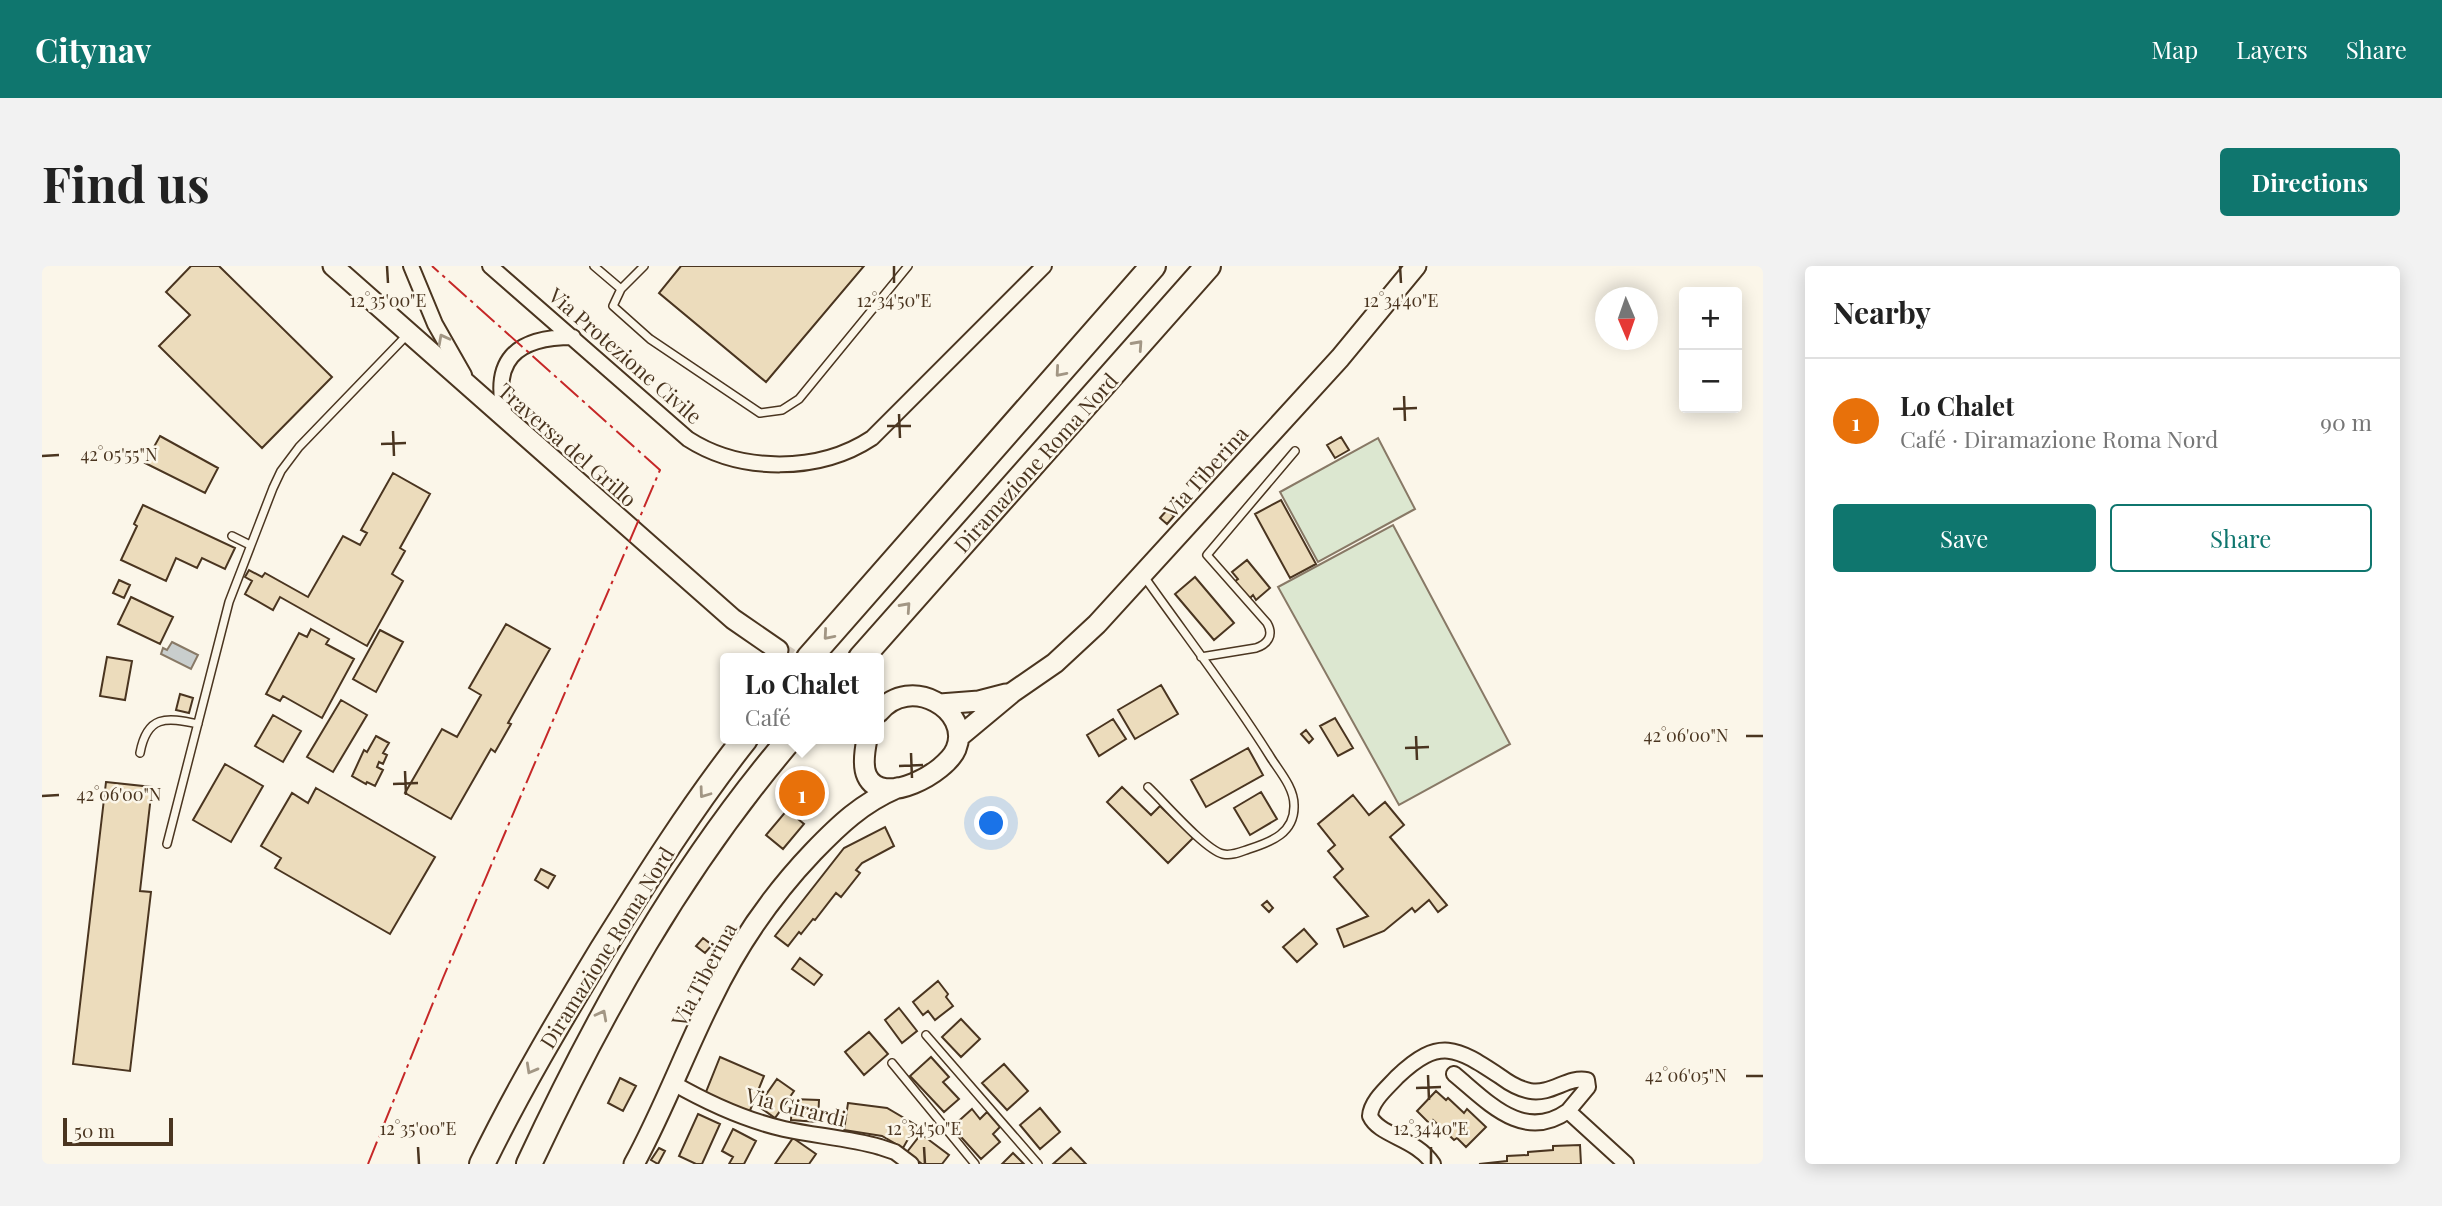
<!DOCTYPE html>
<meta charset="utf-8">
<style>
:root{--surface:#fff;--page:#f2f2f2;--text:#222;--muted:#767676;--line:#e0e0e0;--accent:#0f766e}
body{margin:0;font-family:"Playfair Display",serif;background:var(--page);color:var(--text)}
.controls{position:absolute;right:21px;top:21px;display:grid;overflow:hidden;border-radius:7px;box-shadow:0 4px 18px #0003}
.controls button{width:63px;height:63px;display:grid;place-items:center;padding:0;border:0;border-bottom:2px solid var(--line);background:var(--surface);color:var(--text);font:35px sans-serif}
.compass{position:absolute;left:1553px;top:21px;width:63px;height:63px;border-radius:50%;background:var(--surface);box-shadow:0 4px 18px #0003;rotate:178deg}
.scale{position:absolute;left:21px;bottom:18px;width:110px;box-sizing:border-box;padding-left:7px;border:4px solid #4a3520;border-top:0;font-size:19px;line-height:24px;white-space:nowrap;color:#4a3520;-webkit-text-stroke:5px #fbf6e9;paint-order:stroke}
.you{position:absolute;left:950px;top:558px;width:24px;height:24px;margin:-18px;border:5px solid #fff;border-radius:50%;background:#1a73e8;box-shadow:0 0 0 10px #1a73e833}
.badge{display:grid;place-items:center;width:46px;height:46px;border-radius:50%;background:var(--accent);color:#fff;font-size:23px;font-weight:700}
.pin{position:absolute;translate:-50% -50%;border:4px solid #fff;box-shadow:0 2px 7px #0006}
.popup{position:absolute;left:678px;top:387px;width:164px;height:91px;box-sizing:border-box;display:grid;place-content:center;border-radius:7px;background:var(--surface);filter:drop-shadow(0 2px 5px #0005);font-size:23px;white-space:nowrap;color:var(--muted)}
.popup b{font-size:26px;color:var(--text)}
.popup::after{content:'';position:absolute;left:50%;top:100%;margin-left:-14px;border:14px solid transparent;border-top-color:var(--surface)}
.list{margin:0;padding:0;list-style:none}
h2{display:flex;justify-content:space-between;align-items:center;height:91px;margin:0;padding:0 28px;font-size:30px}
h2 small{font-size:23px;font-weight:400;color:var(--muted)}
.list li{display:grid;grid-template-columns:46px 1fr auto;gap:21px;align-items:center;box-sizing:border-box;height:126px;padding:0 28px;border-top:2px solid var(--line)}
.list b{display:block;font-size:26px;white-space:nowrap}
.list p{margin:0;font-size:23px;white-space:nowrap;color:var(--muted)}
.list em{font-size:23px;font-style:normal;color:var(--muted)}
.actions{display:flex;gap:14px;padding:21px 28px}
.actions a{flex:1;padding:16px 0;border:2px solid var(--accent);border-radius:7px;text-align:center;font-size:24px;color:var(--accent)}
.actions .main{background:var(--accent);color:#fff}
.map{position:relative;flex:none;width:1721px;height:898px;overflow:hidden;border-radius:7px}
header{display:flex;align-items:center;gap:42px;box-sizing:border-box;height:98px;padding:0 35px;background:var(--accent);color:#fff}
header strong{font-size:33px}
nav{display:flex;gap:38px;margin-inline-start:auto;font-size:24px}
.intro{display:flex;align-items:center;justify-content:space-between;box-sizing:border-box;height:168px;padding:0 42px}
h1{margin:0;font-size:49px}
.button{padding:18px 32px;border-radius:7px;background:var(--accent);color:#fff;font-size:24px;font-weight:700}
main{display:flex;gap:42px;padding:0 42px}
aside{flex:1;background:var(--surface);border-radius:7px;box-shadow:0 4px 18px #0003}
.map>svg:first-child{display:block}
.green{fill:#dce7d0;stroke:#887966;stroke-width:2}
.water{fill:#c9cecd;stroke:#887966;stroke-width:2}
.building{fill:#ecdcbc;stroke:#4a3520;stroke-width:2}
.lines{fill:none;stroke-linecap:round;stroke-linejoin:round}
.secondary-tunnel{stroke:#d8cfc1;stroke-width:19;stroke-dasharray:19 10;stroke-linecap:butt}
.lane-casing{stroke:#4a3520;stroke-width:10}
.street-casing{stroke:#4a3520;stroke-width:18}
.secondary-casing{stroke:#4a3520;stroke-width:23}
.highway-casing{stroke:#4a3520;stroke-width:28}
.lane{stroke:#fbf6e9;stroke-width:7}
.street{stroke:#fbf6e9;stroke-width:14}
.secondary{stroke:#fbf6e9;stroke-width:19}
.highway{stroke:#fbf6e9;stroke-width:24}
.power{stroke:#c62828;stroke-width:2;stroke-dasharray:24 5 3.5 5;stroke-linecap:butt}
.oneway{stroke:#a29684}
.ticks{fill:none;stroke:#4a3520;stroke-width:2.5}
.labels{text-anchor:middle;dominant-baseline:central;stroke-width:5;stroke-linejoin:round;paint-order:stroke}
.street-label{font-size:21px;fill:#4a3520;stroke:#fbf6e9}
.ticks-label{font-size:18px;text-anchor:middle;fill:#4a3520;stroke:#fbf6e9;stroke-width:5;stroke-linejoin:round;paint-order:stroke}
</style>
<header>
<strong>Citynav</strong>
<nav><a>Map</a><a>Layers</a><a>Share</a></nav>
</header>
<div class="intro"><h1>Find us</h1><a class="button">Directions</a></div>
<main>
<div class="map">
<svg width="1721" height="898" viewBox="0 0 1721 898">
<rect width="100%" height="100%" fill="#fbf6e9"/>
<path class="green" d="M1336 172 1373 243 1276 296 1238 226Z
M1351 259 1468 478 1357 539 1236 321Z"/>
<path class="water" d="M130 376 156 389 149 403 119 388 121 382 125 384Z"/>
<path class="building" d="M149 0H177L290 111 220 182 117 80 148 49 124 26Z
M639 0H822L724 116 617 27Z
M118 170 176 202 163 227 103 197Z
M1299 171 1307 184 1293 192 1285 179Z
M351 207 388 228 358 282 363 285 350 308 361 315 325 380 238 331 231 344 203 328 210 315 203 311 207 304 220 311 223 307 266 331 301 270 318 279 325 267 319 264Z
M1239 234 1274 298 1248 312 1213 248Z
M101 239 193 282 183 303 160 292 155 302 134 292 124 315 79 294 95 260 92 258Z
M1125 244 1132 250 1125 258 1118 252Z
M1205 294 1228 322 1214 334 1211 329 1207 333 1192 316 1196 313 1190 306Z
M1153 311 1192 357 1172 374 1133 328Z
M77 314 88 319 82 332 71 327Z
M89 331 131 351 118 378 76 358Z
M464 358 508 383 466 457 469 458 453 486 449 483 409 553 363 527 400 463 415 471 439 429 427 422Z
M269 363 287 373 284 378 312 393 280 452 241 430 238 435 224 428 257 367 265 371Z
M338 364 361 376 334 426 311 413Z
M65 391 90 395 83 434 58 430Z
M1119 419 1136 448 1093 473 1076 444Z
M138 428 151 432 147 447 134 444Z
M299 434 325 449 291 506 265 491Z
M231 449 259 465 241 496 213 480Z
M1293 452 1311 482 1296 490 1278 460Z
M1071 453 1084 473 1057 490 1045 469Z
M1264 464 1271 473 1267 477 1259 468Z
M334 470 347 477 341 487 345 489 341 498 337 496 335 501 341 504 333 520 325 516 324 518 310 510 322 484 325 486Z
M1206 482 1221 509 1164 541 1149 514Z
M183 498 221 520 189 576 151 554Z
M757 510 773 515 763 546 756 553 762 558 741 583 724 569 746 543Z
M64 516 110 521 98 625 109 626 88 805 31 798Z
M1080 521 1109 549 1118 540 1151 572 1126 597 1065 536Z
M274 522 393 591 348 668 233 602 239 592 219 580 250 527 266 537Z
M1219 526 1235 553 1208 569 1192 542Z
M1311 529 1327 549 1343 536 1362 559 1348 571 1405 639 1396 646 1387 634 1373 646 1370 642 1342 665 1302 681 1295 663 1326 650 1292 611 1301 603 1286 585 1293 579 1276 558Z
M843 561 852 580 820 597 814 604 818 607 799 631 794 627 773 654 771 653 759 668 757 666 746 680 733 670 802 582Z
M499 603 513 610 506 622 493 614Z
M1225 635 1231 642 1227 646 1220 639Z
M1262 663 1275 678 1255 696 1241 681Z
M661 672 670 679 663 687 654 680Z
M758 692 780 709 772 719 750 703Z
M896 715 906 728 904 731 911 740 893 754 886 745 881 749 871 736Z
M857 742 875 765 860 777 843 754Z
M919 753 938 773 919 791 900 771Z
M827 766 846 788 822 809 803 786Z
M678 791 722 810 707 847 662 831Z
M889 791 907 811 901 816 917 833 902 846 868 810Z
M962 798 986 825 965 844 940 817Z
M578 812 594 820 581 845 566 837Z
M735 813 752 825 733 852 716 840Z
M1394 825 1404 834 1406 832 1422 847 1425 843 1444 861 1424 881 1415 872 1412 874 1391 854 1388 858 1375 845Z
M750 833 777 834 776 856 749 854Z
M806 837 845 842 874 859 861 882 840 870 802 864Z
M998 842 1018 866 998 883 978 859Z
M930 843 938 853 945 846 958 861 951 868 958 876 939 893 910 861Z
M656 848 678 858 660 898H654L637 890Z
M691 863 714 875 702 898H687L691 891 680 885Z
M879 868 907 889 900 898H880L865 886Z
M751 872 774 888 767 898H733Z
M1538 879 1539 898H1437L1465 895V890L1486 889V886L1511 884V880Z
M617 882 623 885 616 898 609 894Z
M1029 882 1044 898H1011Z
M971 887 982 898H960Z"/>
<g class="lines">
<path class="secondary-tunnel" d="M736 384 748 392"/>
<g class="lane-casing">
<path id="lane" d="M552 0 579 23
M602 0 579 23 571 40 608 73 718 147 740 144 757 133 866 0
M190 270 208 279
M1101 309C1144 370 1190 429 1229 492 1238 506 1252 522 1252 539 1253 567 1229 576 1207 583 1198 586 1190 590 1181 588 1163 584 1121 535 1106 521
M1159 391 1214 382C1226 378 1232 369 1225 357L1165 289 1253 185
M98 487C105 449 124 451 156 458
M125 578 187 336 231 222 239 205 257 181 366 68
M884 769 996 898
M850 797 933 898"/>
</g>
<g class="street-casing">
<path id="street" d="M369 0 393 58 422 109
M448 0 646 173C699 207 777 207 830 172L1002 0
M464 153C448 95 473 71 531 71
M1412 808C1445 835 1481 877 1526 845L1584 898
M631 817C666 837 703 854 742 863 774 870 807 872 838 881L853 886 869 898
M1391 898C1374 872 1337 870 1328 850 1329 835 1345 822 1355 811 1398 770 1415 782 1459 811 1467 817 1478 823 1488 825 1509 829 1526 810 1545 814L1546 821 1526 845"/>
</g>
<g class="secondary-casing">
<path id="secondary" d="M291 0 691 353 736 384
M898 438 937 435 964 428
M917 471 971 426 1013 397 1055 358 1298 92 1374 0
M825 473C823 483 820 500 825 510 840 542 904 507 914 483 930 444 868 408 837 446
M592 898C621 845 642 788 669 734 695 680 730 629 771 586 797 559 820 537 855 522"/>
</g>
<g class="highway-casing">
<path id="highway" d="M767 392 1111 0
M819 392 1166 0
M440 898C476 824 517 755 560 684 605 612 650 540 703 473
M487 898C558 746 639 601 748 473"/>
</g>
<use href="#lane" class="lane"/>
<use href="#street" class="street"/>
<use href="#secondary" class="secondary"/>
<use href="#highway" class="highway"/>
<path class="power" d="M326 898 401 712 618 204 390 0"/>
</g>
<defs><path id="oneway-chevron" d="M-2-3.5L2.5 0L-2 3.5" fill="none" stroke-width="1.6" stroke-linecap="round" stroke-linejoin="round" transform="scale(1.75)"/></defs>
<g class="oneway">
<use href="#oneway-chevron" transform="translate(401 73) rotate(-118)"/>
<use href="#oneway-chevron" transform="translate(1096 79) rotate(-48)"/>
<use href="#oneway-chevron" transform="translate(1018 106) rotate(131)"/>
<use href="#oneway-chevron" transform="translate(864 341) rotate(-48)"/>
<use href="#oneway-chevron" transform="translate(786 369) rotate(131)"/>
<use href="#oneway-chevron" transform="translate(662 527) rotate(126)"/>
<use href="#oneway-chevron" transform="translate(560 749) rotate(-62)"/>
<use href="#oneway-chevron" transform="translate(489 803) rotate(119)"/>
</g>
<path class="ticks" d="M345 0 346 17M852 0V17M1358 0 1359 17M1362 130 1363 155M1351 143 1375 142M857 148 858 172M845 160H869M351 165 352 190M339 178 364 177M0 190 17 189M1374 470 1375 494M1704 470H1721M1363 482 1387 481M869 487 870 512M857 500 881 499M363 505 364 529M351 518 376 517M0 530 17 529M1386 809 1387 834M1704 810H1721M1374 822 1399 821M376 881 377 898M882 881 883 898M1389 881V898"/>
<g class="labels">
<g class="street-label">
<text transform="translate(584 89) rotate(41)">Via Protezione Civile</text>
<text transform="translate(526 178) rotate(41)">Traversa del Grillo</text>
<text transform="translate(993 196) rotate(-48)">Diramazione Roma Nord</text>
<text transform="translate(1163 205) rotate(-48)">Via Tiberina</text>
<text transform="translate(564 681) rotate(-58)">Diramazione Roma Nord</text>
<text transform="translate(661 708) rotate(-62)">Via Tiberina</text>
<text transform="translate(754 840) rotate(14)">Via Girardi</text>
</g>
</g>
<g class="ticks-label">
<text x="346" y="41">12°35'00"E</text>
<text x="852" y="41">12°34'50"E</text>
<text x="1359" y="41">12°34'40"E</text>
<text x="77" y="195">42°05'55"N</text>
<text x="1644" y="476">42°06'00"N</text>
<text x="77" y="535">42°06'00"N</text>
<text x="1644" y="816">42°06'05"N</text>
<text x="376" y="869">12°35'00"E</text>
<text x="882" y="869">12°34'50"E</text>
<text x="1389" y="869">12°34'40"E</text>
</g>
</svg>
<div class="controls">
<button>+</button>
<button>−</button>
</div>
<svg class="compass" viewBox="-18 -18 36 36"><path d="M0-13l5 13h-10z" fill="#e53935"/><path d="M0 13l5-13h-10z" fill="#767676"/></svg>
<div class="scale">50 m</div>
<div class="you"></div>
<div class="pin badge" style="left:760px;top:527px;background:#e8710a">1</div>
<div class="popup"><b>Lo Chalet</b>Café</div>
</div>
<aside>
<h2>Nearby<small></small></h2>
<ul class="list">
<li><span class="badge" style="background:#e8710a">1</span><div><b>Lo Chalet</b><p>Café · Diramazione Roma Nord</p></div><em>90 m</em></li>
</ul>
<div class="actions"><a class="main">Save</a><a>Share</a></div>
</aside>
</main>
